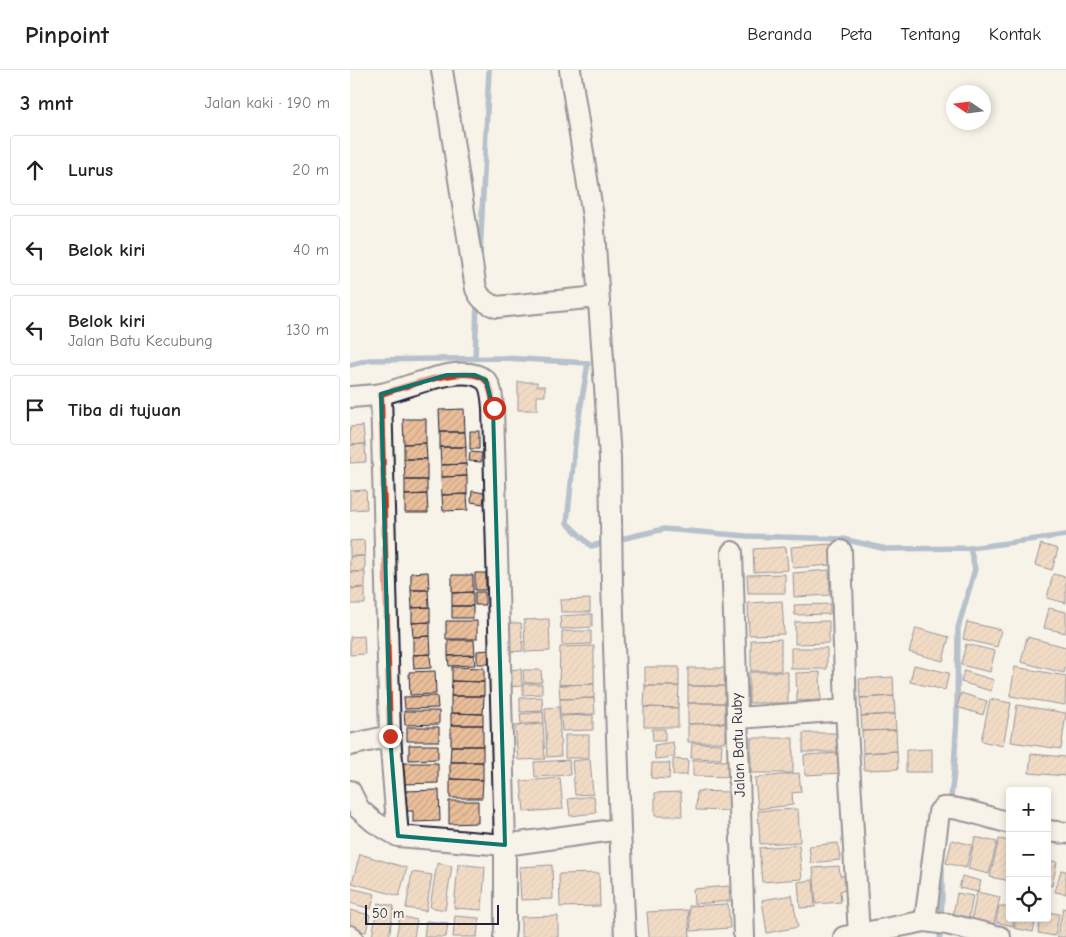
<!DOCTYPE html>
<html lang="id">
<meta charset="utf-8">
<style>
:root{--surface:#fff;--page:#f2f2f2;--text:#202124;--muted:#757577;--line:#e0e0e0}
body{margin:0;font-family:"Comic Neue",sans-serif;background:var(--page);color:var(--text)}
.controls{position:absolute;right:15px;bottom:15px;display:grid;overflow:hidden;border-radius:5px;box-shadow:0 2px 8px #0003}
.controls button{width:45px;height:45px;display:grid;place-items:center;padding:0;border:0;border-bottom:1px solid var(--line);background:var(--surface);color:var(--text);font:25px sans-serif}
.compass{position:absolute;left:596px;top:15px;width:45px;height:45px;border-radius:50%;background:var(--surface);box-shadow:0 2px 8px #0003;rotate:283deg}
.scale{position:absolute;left:15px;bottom:12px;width:134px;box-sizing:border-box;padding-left:5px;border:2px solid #22223b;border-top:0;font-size:14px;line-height:18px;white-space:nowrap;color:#22223b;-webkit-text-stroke:4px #f7f3e8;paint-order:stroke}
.stop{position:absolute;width:15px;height:15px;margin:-11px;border:4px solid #c8321e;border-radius:50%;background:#fff}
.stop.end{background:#c8321e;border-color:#fff;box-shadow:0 1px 5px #0008}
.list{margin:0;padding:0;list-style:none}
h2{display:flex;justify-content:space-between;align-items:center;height:65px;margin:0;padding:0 20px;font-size:21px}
h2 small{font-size:16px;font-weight:400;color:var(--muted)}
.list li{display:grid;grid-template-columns:32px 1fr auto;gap:15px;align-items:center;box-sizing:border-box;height:70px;margin:0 10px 10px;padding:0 10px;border:1px solid var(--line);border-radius:5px}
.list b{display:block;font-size:19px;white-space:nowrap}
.list p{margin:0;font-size:16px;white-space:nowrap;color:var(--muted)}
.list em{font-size:16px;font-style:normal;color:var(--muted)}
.icon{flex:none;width:28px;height:28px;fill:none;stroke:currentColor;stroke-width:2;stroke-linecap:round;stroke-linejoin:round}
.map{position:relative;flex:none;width:716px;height:867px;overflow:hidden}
header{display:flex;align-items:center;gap:30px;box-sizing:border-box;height:70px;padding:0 25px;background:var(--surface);border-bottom:1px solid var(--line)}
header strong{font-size:24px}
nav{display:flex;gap:28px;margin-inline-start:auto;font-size:18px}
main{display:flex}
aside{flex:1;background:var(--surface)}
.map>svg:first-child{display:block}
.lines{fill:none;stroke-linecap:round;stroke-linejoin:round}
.stream{stroke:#6886aa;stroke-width:5.5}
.building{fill:url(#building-hatch);stroke:#22223b}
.minor-casing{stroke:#22223b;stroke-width:24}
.minor{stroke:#f7f3e8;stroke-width:20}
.route{stroke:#c8321e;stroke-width:6}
.marked{fill:none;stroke:#0f766e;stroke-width:4;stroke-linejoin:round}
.labels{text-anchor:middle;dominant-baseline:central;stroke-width:4;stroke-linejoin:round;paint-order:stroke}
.street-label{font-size:15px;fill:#22223b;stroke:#f7f3e8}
</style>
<header>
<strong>Pinpoint</strong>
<nav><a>Beranda</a><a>Peta</a><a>Tentang</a><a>Kontak</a></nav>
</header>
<main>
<aside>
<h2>3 mnt<small>Jalan kaki · 190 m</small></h2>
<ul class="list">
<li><svg class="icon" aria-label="ahead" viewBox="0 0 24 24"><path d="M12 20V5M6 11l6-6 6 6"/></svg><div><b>Lurus</b></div><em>20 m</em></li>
<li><svg class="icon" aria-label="left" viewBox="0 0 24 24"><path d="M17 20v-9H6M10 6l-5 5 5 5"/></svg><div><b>Belok kiri</b></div><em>40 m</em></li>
<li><svg class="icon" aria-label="left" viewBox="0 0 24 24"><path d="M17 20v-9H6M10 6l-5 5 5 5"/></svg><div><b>Belok kiri</b><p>Jalan Batu Kecubung</p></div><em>130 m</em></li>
<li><svg class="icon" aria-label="arrive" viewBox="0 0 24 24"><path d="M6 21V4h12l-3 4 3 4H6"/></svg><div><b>Tiba di tujuan</b></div></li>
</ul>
</aside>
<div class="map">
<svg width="716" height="867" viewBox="0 0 716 867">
<defs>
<pattern id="building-hatch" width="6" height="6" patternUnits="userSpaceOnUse" patternTransform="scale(1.25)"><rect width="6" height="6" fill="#eabf9a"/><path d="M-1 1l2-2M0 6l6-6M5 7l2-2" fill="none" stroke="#c8a486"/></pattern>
</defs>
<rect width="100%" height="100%" fill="#f7f3e8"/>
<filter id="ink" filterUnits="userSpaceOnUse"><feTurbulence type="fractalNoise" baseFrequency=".02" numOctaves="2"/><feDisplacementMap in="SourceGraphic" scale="10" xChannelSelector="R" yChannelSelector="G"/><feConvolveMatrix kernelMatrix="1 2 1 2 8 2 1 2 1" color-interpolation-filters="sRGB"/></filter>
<g filter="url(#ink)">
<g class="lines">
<path class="stream" d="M130 185 139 0
M125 288 127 232
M0 295 19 290 155 288 238 293 226 364 217 453 241 476 314 459 397 466 493 469 536 479 620 478
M600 736 604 701 607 643 608 558 625 499 620 478 716 465
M590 867 592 826V799"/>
</g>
<path class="building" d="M168 312H187V316H195V326H187V340H168Z
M114 339 115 362H90L89 340Z
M53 349H76V373L54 374Z
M13 356 15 374 0 375V357Z
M120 361H129V379H120Z
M90 362H115L116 377H90Z
M76 373 77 389H54V374Z
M15 374 16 392 0 393V375Z
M90 377H116V394L91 395Z
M120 382 132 383 131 392 119 391Z
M54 389H77V410H55Z
M116 394 117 406 91 407V395Z
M117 406V424L92 425 91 407Z
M55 410H77V424L55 425Z
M16 420 17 439 0 440V421Z
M122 421 135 423 133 434 121 432Z
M77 424 78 443H55V425Z
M117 424 118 440 93 441 92 425Z
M14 470 15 486H0V471Z
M480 474 482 495 443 498 441 477Z
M691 474 708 479 702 500 685 495Z
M436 477 438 500 404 502 403 479Z
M15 486V501L0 502V487Z
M479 500 480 525 444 527 443 503Z
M0 502H15V517L0 518Z
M78 502 79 520H61V503Z
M125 503H136V520H125Z
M435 504V523H398L397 505Z
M703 504 716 507V533L697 528Z
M102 505H123V522L102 523Z
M15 518V534H0V519Z
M61 520H78L79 537 62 538Z
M123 522V536H102V523Z
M125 522H135V535H125Z
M240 529V542H211L210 530Z
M432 531 434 564 399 565 398 533Z
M480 534V544L445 545 444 535Z
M102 536H123V548H102Z
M80 537V552L62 553V538Z
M699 538 716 542V563L694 558Z
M242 544V557L211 559 210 546Z
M199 549 200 581 175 582 174 550Z
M96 551H127V569H96Z
M479 551V573L445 574V552Z
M80 552V566L63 567 62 553Z
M617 552 651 560 647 577 613 569Z
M154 553H171L173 581 156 582Z
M566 558 599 567 593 591 559 582Z
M212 561H241V574L212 575Z
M14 566 15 584 0 585V567Z
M80 566 81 584 63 585V567Z
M677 567 716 577V594L714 603 671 592Z
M431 569V601H401V570Z
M98 570H124L125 585 98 586Z
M616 574 645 581 640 602 611 595Z
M244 576V614L209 615 210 577Z
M441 578H477V599H441Z
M139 580V594H127V581Z
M80 584 81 598 64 599 63 585Z
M124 585 125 595 99 596 98 586Z
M564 595 599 603 595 620 560 612Z
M102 597 134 598V612L102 611Z
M295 597H329V616H295Z
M665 597 716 606 715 635 660 626Z
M338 598H375V616H338Z
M171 599 172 616 156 617 155 600Z
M173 600H191L192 612 174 613Z
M85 601 86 624 60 625 59 602Z
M614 601 644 610 641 621 611 612Z
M399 602H438V633H399Z
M470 602 471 630 447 631 446 603Z
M543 607 544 626 510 628 509 609Z
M102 611 134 612V626H101Z
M173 614H192V624L173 625Z
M244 614V628L210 629 209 615Z
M295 616H329L328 638 294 637Z
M338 616H375V633H338Z
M611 623 637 631 633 645 607 637Z
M87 626 88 638 55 639 54 627Z
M101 626H134L133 644 101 643Z
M544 626 545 644 511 646 510 628Z
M192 627 193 641 170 642V628Z
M244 628 245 644 210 645V629Z
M640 629 661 633 653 676 631 671Z
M338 633H375V653L338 654Z
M667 635 716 643 711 679 661 672Z
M209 637 211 686 197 687 195 638Z
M294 637 328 638V657H294Z
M54 641H89V654L55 655Z
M193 642 194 653 171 654 170 644Z
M101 643 133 644V655H101Z
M545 644 546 660 512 661 511 646Z
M243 645V660L212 661 211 646Z
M375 653V672H338V654Z
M193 654 195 689 168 690 165 656Z
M101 655H133V676H101Z
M57 657H89V671H57Z
M302 659H315V671H303Z
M546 660 547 681 513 683 512 661Z
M453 663H489V682H453Z
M215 665H239V688H215Z
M401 668H443V703H401Z
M323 672 325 687 305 689 304 675Z
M342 673 372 674 371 689 341 688Z
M59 675H88V689L59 690Z
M101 676H133V692H100Z
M582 679V702H556V680Z
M547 681 548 699 514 700 513 683Z
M492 683 493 703 455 705 454 685Z
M681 684 716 687V706L679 703Z
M240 689 243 724 225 725 222 691Z
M323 689 338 690 337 705H323Z
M219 690 220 705 185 707 184 692Z
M343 690 384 691V707L343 706Z
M100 692H133V710L100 709Z
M52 693H88V713L52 714Z
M302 693H320L319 709 301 708Z
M449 703 451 722 442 723 443 735 408 739 405 708Z
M210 708 213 739 174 742 171 711Z
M100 709 133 710 132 728H100Z
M89 720 90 751 63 752V741H55L54 721Z
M347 721 380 722V741L346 740Z
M331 722 332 746H305V723Z
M244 726 246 743 220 746 218 729Z
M99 731H128V753L99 754Z
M448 739 450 772 410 774 408 741Z
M625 767 647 772 639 804 618 799Z
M649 769 660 771V811L640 807Z
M602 770 622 775 616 798 596 793Z
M488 773 490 790 461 793 459 776Z
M449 775 452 809 412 812 409 778Z
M10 784 57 798 49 826 2 813Z
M697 790 707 792 702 816 697 815Z
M87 793 102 796 95 840 80 837Z
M108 794 135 797 132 840 104 838Z
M202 795 203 829 171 830 169 797Z
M489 796 490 806 499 805 500 820 490 821 491 832 466 834 463 798Z
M711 800 716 801V824L705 822Z
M62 802 82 805 76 841 56 838Z
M249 803 250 836 210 837 209 804Z
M612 806 631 811 628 822 609 818Z
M463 810 465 837 450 838 448 812Z
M379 816 380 831 344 834 343 819Z
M0 818 25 824 21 839 0 833Z
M627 822 650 827 643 857 621 853Z
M607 823 623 826 619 848 603 845Z
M442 825 448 857 417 863 412 830Z
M28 833 44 836 39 867H22Z
M378 834 380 858 341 861 339 836Z
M649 836 660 838V848H664L663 856 646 852Z
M713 838 716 839V867H707Z
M0 840 20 845 16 862 0 859Z
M338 840 340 867H299L297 842Z
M697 842 709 844 705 866 688 863 691 848H697Z
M50 846 67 850 64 867H46Z
M105 846 129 848 127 867H103Z
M208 846V867H171V847Z
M667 848H686L683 862 664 858Z
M76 851 98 853 96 867H74Z"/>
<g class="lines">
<g class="minor-casing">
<path id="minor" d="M92 0 126 219C131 230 136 233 147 237L248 227
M220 0 243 147 260 388 262 514 270 759 275 867
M31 324 40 666 48 766
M0 327C10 326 21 326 31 324 57 319 112 291 135 310 142 316 142 329 143 338L155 775V859L154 867
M491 481 496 640 509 865
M382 482 394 867
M388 648 496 640
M0 675 40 666
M0 721 9 739 24 752 48 766 155 775 270 759
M697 761 716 763
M575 851 589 742 593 738C608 736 643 749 660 753
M0 866 2 867
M494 867 575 851 597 854 650 867"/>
</g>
<use href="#minor" class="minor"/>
</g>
</g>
<g class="lines" filter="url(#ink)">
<path class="route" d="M40 666 31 324C52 318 122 291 137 312 142 319 142 330 144 338"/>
</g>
<path d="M0 0H716V867H0ZM97 305H125L136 310 143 338 155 775 48 766 40 666 31 324Z" fill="#f7f3e8" fill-opacity=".55" fill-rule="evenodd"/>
<path class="marked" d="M97 305H125L136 310 143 338 155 775 48 766 40 666 31 324Z"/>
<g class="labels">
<g class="street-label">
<text transform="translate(388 675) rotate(-92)">Jalan Batu Ruby</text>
</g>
</g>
</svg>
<div class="controls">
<button>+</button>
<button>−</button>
<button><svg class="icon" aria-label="locate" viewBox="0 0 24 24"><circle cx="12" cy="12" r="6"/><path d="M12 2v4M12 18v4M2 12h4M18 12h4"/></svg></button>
</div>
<svg class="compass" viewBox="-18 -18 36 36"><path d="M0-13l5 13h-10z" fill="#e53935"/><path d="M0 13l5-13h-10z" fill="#757577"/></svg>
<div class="scale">50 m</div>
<div class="stop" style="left:144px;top:338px"></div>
<div class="stop end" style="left:40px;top:666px"></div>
</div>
</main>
